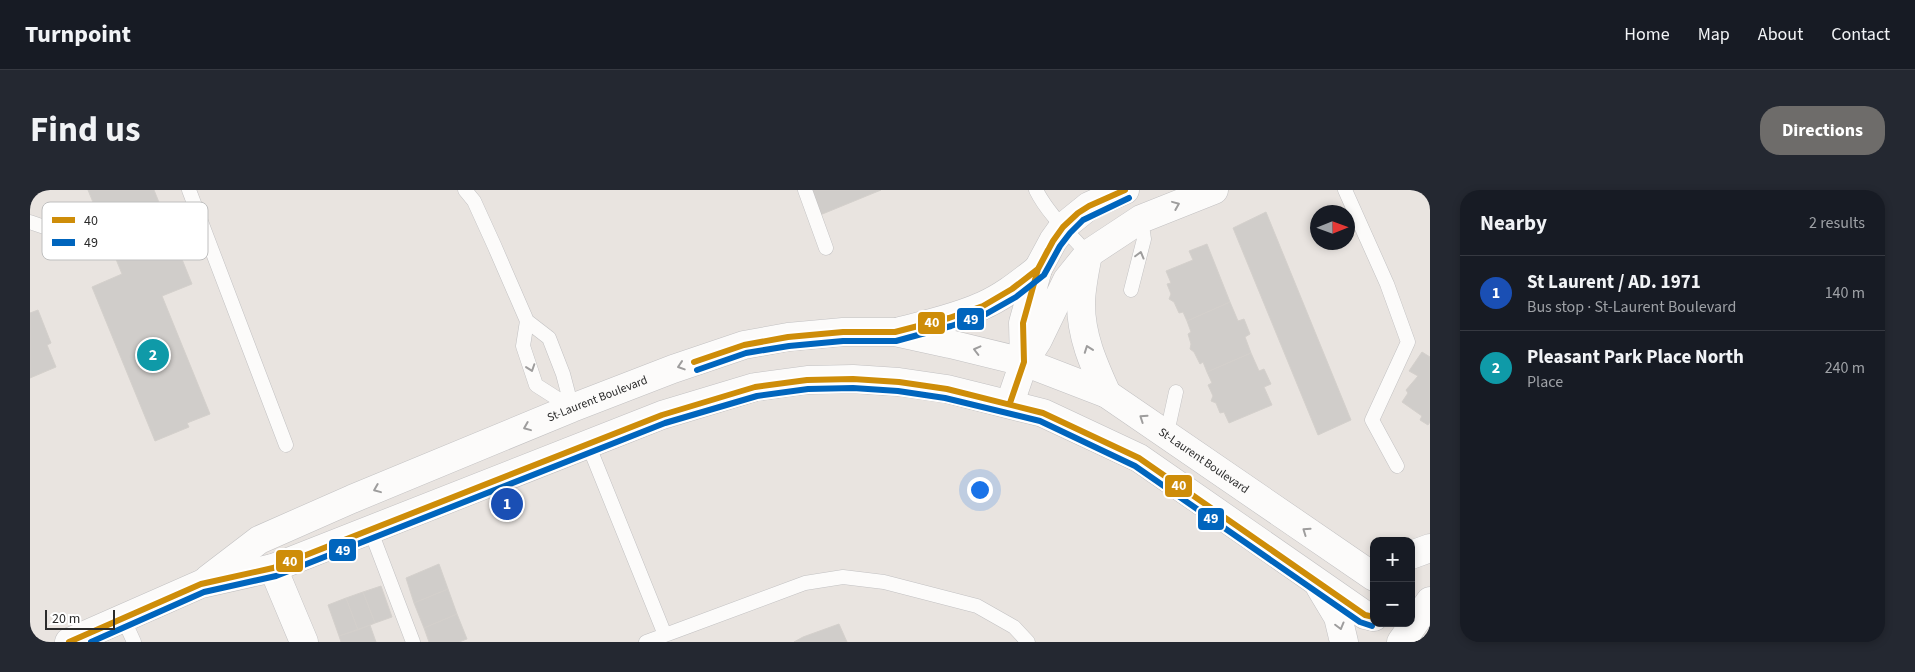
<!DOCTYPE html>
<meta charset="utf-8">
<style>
:root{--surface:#171b24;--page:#242831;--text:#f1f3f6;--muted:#9ea1a6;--line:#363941;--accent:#6e6c6a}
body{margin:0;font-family:"Source Sans 3",sans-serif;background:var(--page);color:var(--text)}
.controls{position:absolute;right:15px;bottom:15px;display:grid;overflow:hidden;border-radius:10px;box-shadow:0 2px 8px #0003}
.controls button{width:45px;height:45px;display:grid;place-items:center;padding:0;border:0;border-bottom:1px solid var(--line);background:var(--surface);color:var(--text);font:25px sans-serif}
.compass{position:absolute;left:1280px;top:15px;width:45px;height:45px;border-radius:50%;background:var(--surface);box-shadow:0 2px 8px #0003;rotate:89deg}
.scale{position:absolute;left:15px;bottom:12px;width:70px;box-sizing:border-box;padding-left:5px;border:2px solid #2b2b2b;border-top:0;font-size:14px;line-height:18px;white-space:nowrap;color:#2b2b2b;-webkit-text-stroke:4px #fff;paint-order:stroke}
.you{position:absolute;left:949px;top:299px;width:18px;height:18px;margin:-12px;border:4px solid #fff;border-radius:50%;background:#1a73e8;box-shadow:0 0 0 8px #1a73e833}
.badge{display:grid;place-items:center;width:32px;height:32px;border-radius:50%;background:var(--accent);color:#fff;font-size:16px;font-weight:700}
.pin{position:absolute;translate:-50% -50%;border:2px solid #fff;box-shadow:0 1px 5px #0006}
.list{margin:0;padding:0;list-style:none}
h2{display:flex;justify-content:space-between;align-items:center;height:65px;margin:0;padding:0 20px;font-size:21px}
h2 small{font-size:16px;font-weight:400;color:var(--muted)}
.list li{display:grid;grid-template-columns:32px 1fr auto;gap:15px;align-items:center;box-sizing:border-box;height:75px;padding:0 20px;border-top:1px solid var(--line)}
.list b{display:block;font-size:19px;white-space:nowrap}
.list p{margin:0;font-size:16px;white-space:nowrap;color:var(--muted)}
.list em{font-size:16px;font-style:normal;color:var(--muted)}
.map{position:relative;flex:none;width:1400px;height:452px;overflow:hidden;border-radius:20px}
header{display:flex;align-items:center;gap:30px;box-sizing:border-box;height:70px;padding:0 25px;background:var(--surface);border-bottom:1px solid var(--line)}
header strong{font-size:24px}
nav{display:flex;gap:28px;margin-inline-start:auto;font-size:18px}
.intro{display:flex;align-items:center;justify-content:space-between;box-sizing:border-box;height:120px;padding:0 30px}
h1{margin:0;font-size:35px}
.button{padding:12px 22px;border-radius:20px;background:var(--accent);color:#fff;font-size:18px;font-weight:700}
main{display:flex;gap:30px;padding:0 30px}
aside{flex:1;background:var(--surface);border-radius:20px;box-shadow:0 2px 8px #0003}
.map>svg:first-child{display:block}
.building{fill:#d0cdca;stroke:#d4d0cc}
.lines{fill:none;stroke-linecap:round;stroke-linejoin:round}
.lane-casing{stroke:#c2c1c2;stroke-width:15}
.street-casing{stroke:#c2c1c2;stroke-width:29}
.secondary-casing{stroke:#c2c1c2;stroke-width:29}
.lane{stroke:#fcfbfa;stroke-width:14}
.street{stroke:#fcfbfa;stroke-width:28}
.secondary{stroke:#fcfbfa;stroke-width:28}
.bus-1-casing{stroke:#fff;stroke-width:10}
.bus-2-casing{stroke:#fff;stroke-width:10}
.bus-1{stroke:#ce8d09;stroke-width:6}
.bus-2{stroke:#0065bd;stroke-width:6}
.oneway{stroke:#9e9d9d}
.labels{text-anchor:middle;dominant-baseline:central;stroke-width:4.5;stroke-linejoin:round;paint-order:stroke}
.street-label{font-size:12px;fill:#2b2b2b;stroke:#fff}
.key{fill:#fff;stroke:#bfbfbf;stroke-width:1}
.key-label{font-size:14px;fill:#2b2b2b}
.line-badge{stroke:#fff;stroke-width:2}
.badge-label{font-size:14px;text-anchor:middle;font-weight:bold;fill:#fff}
</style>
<header>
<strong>Turnpoint</strong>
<nav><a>Home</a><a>Map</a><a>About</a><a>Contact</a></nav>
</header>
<div class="intro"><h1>Find us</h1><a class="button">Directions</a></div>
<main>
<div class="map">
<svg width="1400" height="452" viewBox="0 0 1400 452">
<rect width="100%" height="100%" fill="#e9e4e0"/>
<path class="building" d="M58 0H124L162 94 132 106 180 224 157 233 159 237 125 251 62 97 92 84Z
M781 0H851L790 25Z
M1236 22 1321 230 1288 245 1203 38Z
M1177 54 1200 112 1157 131 1153 122 1149 123 1144 112 1139 109 1141 104 1137 94 1141 93 1136 81 1163 70 1159 61Z
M1200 112 1208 131 1214 129 1220 144 1215 147 1221 163 1177 182 1173 172 1170 174 1164 162 1160 159 1161 154 1158 144 1161 142 1157 131Z
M8 120 21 153 17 155 26 177 0 188V123Z
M1392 162 1400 167V232L1398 235 1390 230 1392 226 1372 212 1378 203 1376 200 1388 186 1379 181Z
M1221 163 1229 181 1234 179 1241 194 1234 197 1242 215 1199 233 1194 222 1190 223 1186 213 1181 211 1183 206 1178 195 1182 193 1177 182Z
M409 374 418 399 384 413 376 388Z
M351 396 362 427 345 433 333 402Z
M418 399 427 424 394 438 384 413Z
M333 402 345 433 328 440 316 408Z
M316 408 328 440 309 446 298 415Z
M427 424 437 449 429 452H399L394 438Z
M809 434 817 452H764L773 447Z
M340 435 346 452H311L309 446Z"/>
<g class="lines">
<g class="lane-casing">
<path id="lane" d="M159 0 256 255
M435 0 444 11 464 55 497 131 519 148 533 184 542 218
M775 0 796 58
M1006 0C1018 24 1040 44 1058 64
M1315 0 1357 94 1378 152 1342 230 1367 276
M0 32 58 52
M1101 100 1114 49 1111 29
M497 131 493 156 506 195 542 218
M1137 243 1146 202
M558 254 635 445 775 393 813 387 854 392 947 416 984 437 998 452
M340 339 383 452
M93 428 104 452
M616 452 635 445"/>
</g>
<g class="street-casing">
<path id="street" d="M994 172 993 133 1008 79 1023 51 1033 37 1059 16 1095 0
M980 213 994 172 1008 150 1037 90 1058 64 1111 29 1184 0
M243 378 274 452"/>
</g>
<g class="secondary-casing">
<g id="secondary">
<path d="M1058 64C1055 81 1051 98 1051 114 1051 147 1064 175 1077 204"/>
<path d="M870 141C897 134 926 128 952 116 973 107 990 93 1008 79"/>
<path d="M1381 365 1400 358"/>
<path id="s1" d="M178 389 229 350 322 309 542 218 643 179 714 155 758 147 813 142H865L920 154 994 172 1077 204 1344 387"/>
<path d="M1290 397 1308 427 1314 452"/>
<path d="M39 452 171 394 243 378 632 225 725 197 777 190 823 189 869 192 917 199 1013 223 1109 268 1335 425 1344 427"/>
<path d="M1371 452 1400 411"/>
</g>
</g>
<use href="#lane" class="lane"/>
<use href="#street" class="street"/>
<use href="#secondary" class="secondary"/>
<g class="bus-1-casing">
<path id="bus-1" d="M664 172 714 155 758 147 813 142H865L919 128 953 116 982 99 1008 79 1023 51 1033 37 1048 23 1059 16 1095 0
M980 213 994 172 993 133 1008 79 1018 60
M39 452 171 394 243 378 632 225 725 197 777 190 823 189 869 192 917 199 1013 223 1109 268 1335 425 1344 427"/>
</g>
<g class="bus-2-casing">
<path id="bus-2" d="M667 180 716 163 759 156 813 151H866L921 136 956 124 986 107 1014 85 1030 56 1040 43 1053 30 1099 8
M61 452 174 402 246 386 635 233 727 206 778 199 823 198 868 201 915 208 1010 231 1105 276 1330 432 1342 436"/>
</g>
<use href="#bus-1" class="bus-1"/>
<use href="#bus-2" class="bus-2"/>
</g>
<defs><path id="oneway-chevron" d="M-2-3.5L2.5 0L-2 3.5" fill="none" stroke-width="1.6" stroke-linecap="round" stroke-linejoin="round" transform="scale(1.25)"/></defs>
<g class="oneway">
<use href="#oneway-chevron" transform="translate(1146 15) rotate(-22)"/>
<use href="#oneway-chevron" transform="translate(1110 65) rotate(-75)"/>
<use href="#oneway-chevron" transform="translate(1058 159) rotate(-110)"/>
<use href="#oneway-chevron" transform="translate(947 160) rotate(-166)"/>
<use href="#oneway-chevron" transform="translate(651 176) rotate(162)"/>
<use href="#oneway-chevron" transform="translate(501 178) rotate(71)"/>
<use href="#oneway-chevron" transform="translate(1113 228) rotate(-146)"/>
<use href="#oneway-chevron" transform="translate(497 237) rotate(158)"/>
<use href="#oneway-chevron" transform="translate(347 299) rotate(158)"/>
<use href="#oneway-chevron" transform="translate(1276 341) rotate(-145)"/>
<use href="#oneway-chevron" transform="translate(1310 436) rotate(75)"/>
</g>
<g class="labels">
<g class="street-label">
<text stroke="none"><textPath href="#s1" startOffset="431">St-Laurent Boulevard</textPath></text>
<text stroke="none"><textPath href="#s1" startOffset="1078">St-Laurent Boulevard</textPath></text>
</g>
</g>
<rect x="12" y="12" width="166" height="58" rx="8" class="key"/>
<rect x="22" y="27" width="23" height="6" fill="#ce8d09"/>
<rect x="22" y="49" width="23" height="7" fill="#0065bd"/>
<g class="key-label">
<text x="54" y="35">40</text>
<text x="54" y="57">49</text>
</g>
<g class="line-badge">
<rect x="926" y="117" width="29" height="24" rx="5" fill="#0065bd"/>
<rect x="887" y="121" width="29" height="24" rx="5" fill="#ce8d09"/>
<rect x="1134" y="284" width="29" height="24" rx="5" fill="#ce8d09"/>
<rect x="1167" y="317" width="28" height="24" rx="5" fill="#0065bd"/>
<rect x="298" y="348" width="29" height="24" rx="5" fill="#0065bd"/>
<rect x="245" y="359" width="29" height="24" rx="5" fill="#ce8d09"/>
</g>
<g class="badge-label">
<text x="941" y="134">49</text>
<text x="902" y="137">40</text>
<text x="1149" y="300">40</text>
<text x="1181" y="333">49</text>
<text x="313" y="365">49</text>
<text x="260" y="376">40</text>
</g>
</svg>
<div class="controls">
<button>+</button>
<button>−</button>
</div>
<svg class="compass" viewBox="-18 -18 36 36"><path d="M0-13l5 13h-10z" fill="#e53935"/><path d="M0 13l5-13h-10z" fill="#9ea1a6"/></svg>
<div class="scale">20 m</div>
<div class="you"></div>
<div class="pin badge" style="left:477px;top:314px;background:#1a4fb4">1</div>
<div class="pin badge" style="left:123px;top:165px;background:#0f9aa8">2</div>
</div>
<aside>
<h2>Nearby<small>2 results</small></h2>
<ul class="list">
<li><span class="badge" style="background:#1a4fb4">1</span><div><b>St Laurent / AD. 1971</b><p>Bus stop · St-Laurent Boulevard</p></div><em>140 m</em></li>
<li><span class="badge" style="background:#0f9aa8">2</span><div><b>Pleasant Park Place North</b><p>Place</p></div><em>240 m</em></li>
</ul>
</aside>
</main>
